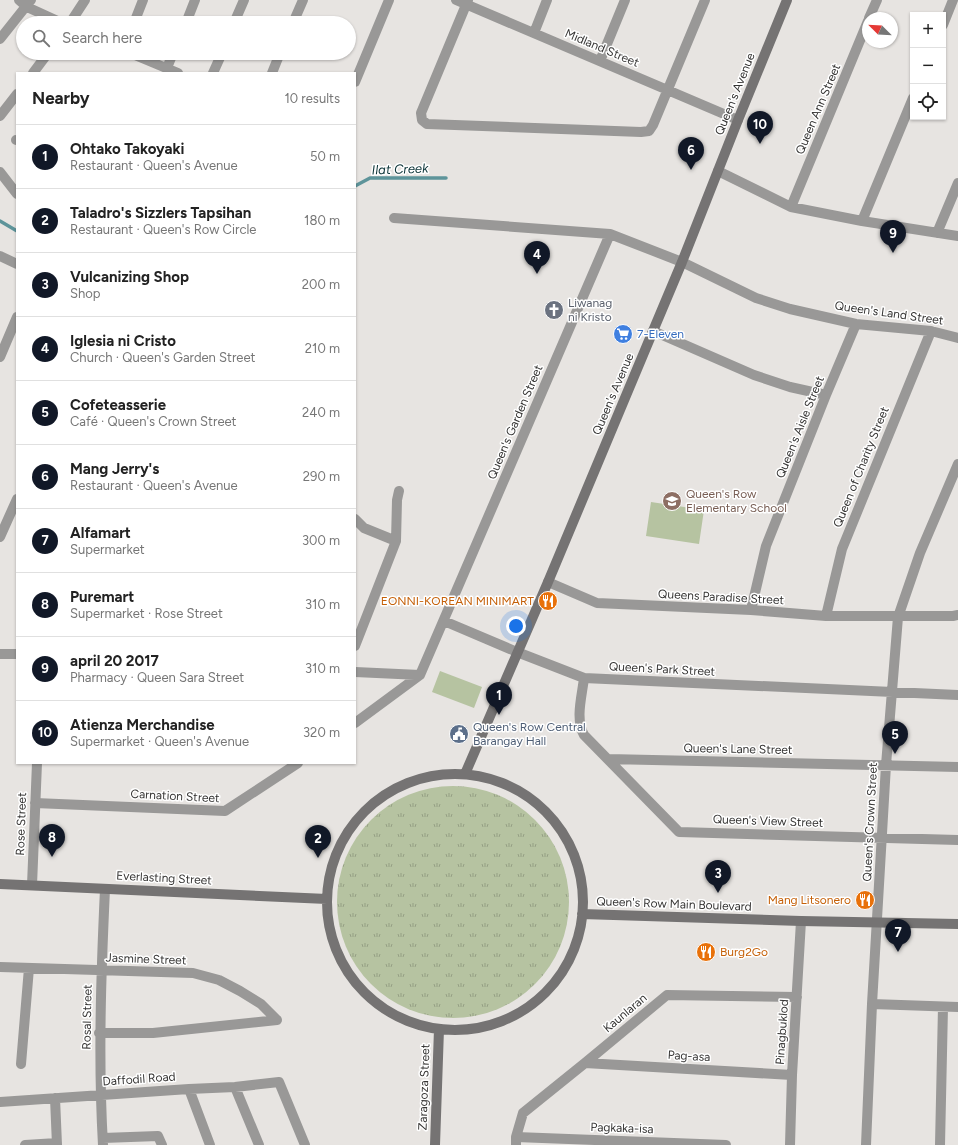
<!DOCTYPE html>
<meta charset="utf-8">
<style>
:root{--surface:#fff;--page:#f6f6f6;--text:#222;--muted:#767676;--line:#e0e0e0;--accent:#111827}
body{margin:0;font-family:Figtree,sans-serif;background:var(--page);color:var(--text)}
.controls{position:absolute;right:12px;top:12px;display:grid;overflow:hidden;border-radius:0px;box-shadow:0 1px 3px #0004}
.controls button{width:36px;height:36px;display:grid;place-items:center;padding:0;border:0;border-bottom:1px solid var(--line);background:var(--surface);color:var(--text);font:20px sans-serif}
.compass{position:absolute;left:862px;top:12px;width:36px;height:36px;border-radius:50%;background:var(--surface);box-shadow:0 1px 3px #0004;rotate:294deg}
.you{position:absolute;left:516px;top:626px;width:14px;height:14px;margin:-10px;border:3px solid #fff;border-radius:50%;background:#1a73e8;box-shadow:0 0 0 6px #1a73e833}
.badge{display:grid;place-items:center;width:26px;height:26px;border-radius:50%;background:var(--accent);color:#fff;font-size:13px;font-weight:700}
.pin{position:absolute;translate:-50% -33px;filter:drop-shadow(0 1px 2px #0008)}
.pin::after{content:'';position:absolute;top:21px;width:14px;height:12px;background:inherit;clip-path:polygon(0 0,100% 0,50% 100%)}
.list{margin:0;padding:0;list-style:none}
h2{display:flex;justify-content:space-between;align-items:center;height:52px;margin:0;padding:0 16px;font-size:17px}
h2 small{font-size:13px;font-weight:400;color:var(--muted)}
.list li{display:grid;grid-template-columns:26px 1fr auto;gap:12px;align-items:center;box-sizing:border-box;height:64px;padding:0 16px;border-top:1px solid var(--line)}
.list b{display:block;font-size:15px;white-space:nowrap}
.list p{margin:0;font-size:13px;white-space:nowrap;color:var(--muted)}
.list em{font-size:13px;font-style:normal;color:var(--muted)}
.icon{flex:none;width:22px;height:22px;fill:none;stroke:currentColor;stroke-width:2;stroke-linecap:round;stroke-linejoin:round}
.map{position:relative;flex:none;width:958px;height:1145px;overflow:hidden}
.search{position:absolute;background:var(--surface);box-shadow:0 1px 3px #0004;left:16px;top:16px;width:340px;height:44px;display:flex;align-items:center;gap:10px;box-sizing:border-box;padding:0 14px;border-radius:22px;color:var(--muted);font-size:15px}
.panel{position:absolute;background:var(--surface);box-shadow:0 1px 3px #0004;left:16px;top:72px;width:340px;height:692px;border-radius:0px}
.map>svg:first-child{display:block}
.grass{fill:url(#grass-tufts)}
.park{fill:#b6c3a1}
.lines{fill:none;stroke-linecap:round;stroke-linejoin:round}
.stream{stroke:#5e949a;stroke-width:3.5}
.street{stroke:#999897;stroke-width:10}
.secondary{stroke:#757373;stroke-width:10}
.labels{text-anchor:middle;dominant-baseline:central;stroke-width:3;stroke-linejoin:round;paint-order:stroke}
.street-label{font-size:12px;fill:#363534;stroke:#fff}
.worship-label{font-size:12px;fill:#5b616d;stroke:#fff;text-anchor:start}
.shop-label{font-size:12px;fill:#366cbe;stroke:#fff;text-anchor:start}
.education-label{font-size:12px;fill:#785e54;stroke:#fff;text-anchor:start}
.food-label{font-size:12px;fill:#c56008;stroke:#fff;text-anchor:end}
.service-label{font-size:12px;fill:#4e5e75;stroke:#fff;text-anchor:start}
.water-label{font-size:13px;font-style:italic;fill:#093135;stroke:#fff}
</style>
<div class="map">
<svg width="958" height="1145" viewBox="0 0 958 1145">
<defs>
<pattern id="grass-tufts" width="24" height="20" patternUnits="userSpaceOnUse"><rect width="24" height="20" fill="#b6c3a1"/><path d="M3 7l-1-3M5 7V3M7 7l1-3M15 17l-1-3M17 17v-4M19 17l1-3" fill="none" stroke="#959f84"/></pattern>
</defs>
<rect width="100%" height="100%" fill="#e7e4e1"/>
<path class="grass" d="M337 902a116 116 0 1 1 232 0a116 116 0 1 1-232 0Z"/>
<path class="park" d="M651 502 704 510 699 544 646 536Z
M440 671 482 687 474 708 432 692Z"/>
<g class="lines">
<path class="stream" d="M355 186 370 178H446
M0 221 17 231"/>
<path class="street" d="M19 0 27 7 62 23
M456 0 738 120
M468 0 421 113 422 120 427 124 641 132 649 131 653 125 705 0
M869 18 877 0
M70 23 85 0
M134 23 143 0
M186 23 195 0
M234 23 244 0
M293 23 303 0
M943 25 953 0
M534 33 547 0
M0 39 31 0
M130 53 178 73
M600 61 625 0
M167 68 173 53
M33 73 48 53
M213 73 222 53
M272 73 280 53
M355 82 389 0
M0 116 17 94
M16 140H17
M718 171 791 207 862 221 958 236
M0 172 17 194
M791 207 868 21
M394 218 610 234 682 262 756 298 790 309 856 324 931 331 958 338
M862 221 913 98
M937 233 958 183
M0 256 17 264
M653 331 754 375 790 387 826 395
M0 357 17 317
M355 519 364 528 396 541
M0 537 17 499
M548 582 597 603 751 610 826 616H953L958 615
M751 610 766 546 826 395 856 324
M826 616 842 549 931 331
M444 621 517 652 584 678 958 695
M355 646 396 541 397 500 399 491
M0 654H17
M355 672 420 675
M584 678C582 696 575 719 584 735L679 832 958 840
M355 723 420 675 610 234
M608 759 958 767
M35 803 225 811 298 763
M32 885 37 763
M0 967 193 973 219 980 240 991 261 1004 277 1020
M872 1004 958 1007
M99 1033H153L277 1020
M585 1063 792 1075
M21 1064 29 968
M235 1087 259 1145
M189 1089 210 1145
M55 1098 57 1145
M0 1102 189 1089 235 1087 279 1082 305 1145
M516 1137 726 1145
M103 1138 158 1136 162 1145
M25 1145 57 1143
M103 1145C98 1059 101 975 105 889
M516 1145V1137L523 1113 585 1063 667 995 797 997
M790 1145 792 1075 801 921
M866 1145 872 1004 886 765 898 617 920 553 958 464
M940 1145 943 1007"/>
<path class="secondary" d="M465 774 548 582 653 331 682 262 738 120 787 0
M327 902a128 128 0 1 1 256 0a128 128 0 1 1-256 0Z
M0 884 327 899
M582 914 801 921 958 924
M435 1145 439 1029"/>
</g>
<defs>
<g id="church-disc" transform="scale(1)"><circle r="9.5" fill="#6b7280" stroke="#fff"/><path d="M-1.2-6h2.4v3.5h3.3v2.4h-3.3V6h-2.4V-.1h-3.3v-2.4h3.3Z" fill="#fff"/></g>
<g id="supermarket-disc" transform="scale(1)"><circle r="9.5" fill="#3f7fe0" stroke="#fff"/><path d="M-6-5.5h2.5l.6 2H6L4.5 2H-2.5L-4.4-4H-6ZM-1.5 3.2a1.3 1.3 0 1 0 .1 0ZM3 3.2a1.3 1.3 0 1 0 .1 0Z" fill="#fff"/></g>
<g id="school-disc" transform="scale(1)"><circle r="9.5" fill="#8d6e63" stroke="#fff"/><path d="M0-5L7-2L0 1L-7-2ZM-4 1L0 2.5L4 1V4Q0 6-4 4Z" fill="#fff"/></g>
<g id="restaurant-disc" transform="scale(1)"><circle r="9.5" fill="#e8710a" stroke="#fff"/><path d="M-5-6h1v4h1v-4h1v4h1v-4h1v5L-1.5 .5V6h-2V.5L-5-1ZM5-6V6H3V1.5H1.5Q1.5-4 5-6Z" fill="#fff"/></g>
<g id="civic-disc" transform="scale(1)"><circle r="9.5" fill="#5c6f8a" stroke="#fff"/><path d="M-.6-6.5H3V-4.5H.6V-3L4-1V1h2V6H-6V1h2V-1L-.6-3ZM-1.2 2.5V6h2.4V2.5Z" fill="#fff"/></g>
</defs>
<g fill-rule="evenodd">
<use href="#church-disc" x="554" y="310"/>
<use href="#supermarket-disc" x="623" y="334"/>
<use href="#school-disc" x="672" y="501"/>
<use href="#restaurant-disc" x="548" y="601"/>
<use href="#civic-disc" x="459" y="734"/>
<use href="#restaurant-disc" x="865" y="900"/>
<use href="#restaurant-disc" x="706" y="952"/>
</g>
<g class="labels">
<g class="street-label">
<text transform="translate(602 48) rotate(23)">Midland Street</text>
<text transform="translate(735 94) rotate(-68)">Queen's Avenue</text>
<text transform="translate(818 109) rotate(-67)">Queen Ann Street</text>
<text transform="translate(889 313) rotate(8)">Queen's Land Street</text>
<text transform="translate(613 394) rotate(-67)">Queen's Avenue</text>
<text transform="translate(515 422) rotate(-67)">Queen's Garden Street</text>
<text transform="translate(800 427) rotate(-68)">Queen's Aisle Street</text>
<text transform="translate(861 467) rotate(-68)">Queen of Charity Street</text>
<text transform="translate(721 597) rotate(3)">Queens Paradise Street</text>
<text transform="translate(662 669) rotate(3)">Queen's Park Street</text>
<text transform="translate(738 749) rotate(1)">Queen's Lane Street</text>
<text transform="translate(175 796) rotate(3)">Carnation Street</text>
<text transform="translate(768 821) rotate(2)">Queen's View Street</text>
<text transform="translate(870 822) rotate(-87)">Queen's Crown Street</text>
<text transform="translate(21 824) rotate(-88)">Rose Street</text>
<text transform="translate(164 878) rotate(3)">Everlasting Street</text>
<text transform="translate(674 904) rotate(2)">Queen's Row Main Boulevard</text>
<text transform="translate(146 959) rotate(2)">Jasmine Street</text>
<text transform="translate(625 1013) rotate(-40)">Kaunlaran</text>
<text transform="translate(87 1017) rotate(-89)">Rosal Street</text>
<text transform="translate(782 1032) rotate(-86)">Pinagbuklod</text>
<text transform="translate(689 1056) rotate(3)">Pag-asa</text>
<text transform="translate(139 1079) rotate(-4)">Daffodil Road</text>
<text transform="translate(424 1087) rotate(-88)">Zaragoza Street</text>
<text transform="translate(622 1128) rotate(2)">Pagkaka-isa</text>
</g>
<g class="worship-label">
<text x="568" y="303">Liwanag<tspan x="568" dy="14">ni Kristo</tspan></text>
</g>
<g class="shop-label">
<text x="637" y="334">7-Eleven</text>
</g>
<g class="education-label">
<text x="686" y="494">Queen's Row<tspan x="686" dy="14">Elementary School</tspan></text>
</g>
<g class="food-label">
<text x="534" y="601">EONNI-KOREAN MINIMART</text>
<text x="851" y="900">Mang Litsonero</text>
<text x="720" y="952" text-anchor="start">Burg2Go</text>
</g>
<g class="service-label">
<text x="473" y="727">Queen's Row Central<tspan x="473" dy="14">Barangay Hall</tspan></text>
</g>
<g class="water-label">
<text transform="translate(400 169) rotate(-2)">Ilat Creek</text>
</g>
</g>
</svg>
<div class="controls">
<button>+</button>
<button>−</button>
<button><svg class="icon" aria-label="locate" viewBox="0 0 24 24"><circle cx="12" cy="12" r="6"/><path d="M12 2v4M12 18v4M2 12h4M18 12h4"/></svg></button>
</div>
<svg class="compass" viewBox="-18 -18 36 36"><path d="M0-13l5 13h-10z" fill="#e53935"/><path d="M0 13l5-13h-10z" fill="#767676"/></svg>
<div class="you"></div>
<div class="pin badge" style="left:499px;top:715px">1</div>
<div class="pin badge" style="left:318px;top:858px">2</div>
<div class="pin badge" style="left:718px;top:893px">3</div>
<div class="pin badge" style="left:537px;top:274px">4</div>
<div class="pin badge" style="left:895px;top:754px">5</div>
<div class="pin badge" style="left:691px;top:170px">6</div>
<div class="pin badge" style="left:898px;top:952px">7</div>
<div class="pin badge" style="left:52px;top:857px">8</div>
<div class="pin badge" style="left:893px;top:253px">9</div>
<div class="pin badge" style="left:760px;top:144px">10</div>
<div class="search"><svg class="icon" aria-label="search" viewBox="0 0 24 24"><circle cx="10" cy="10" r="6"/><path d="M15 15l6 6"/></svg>Search here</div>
<section class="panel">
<h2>Nearby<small>10 results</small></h2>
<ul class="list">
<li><span class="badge">1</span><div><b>Ohtako Takoyaki</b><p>Restaurant · Queen's Avenue</p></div><em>50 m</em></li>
<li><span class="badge">2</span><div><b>Taladro's Sizzlers Tapsihan</b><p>Restaurant · Queen's Row Circle</p></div><em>180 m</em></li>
<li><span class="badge">3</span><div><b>Vulcanizing Shop</b><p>Shop</p></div><em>200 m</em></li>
<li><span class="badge">4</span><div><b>Iglesia ni Cristo</b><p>Church · Queen's Garden Street</p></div><em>210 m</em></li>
<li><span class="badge">5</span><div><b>Cofeteasserie</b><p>Café · Queen's Crown Street</p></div><em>240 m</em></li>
<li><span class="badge">6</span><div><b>Mang Jerry's</b><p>Restaurant · Queen's Avenue</p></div><em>290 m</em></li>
<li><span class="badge">7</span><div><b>Alfamart</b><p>Supermarket</p></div><em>300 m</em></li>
<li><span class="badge">8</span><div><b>Puremart</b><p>Supermarket · Rose Street</p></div><em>310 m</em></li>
<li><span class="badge">9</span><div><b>april 20 2017</b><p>Pharmacy · Queen Sara Street</p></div><em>310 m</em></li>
<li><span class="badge">10</span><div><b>Atienza Merchandise</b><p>Supermarket · Queen's Avenue</p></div><em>320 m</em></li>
</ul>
</section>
</div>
